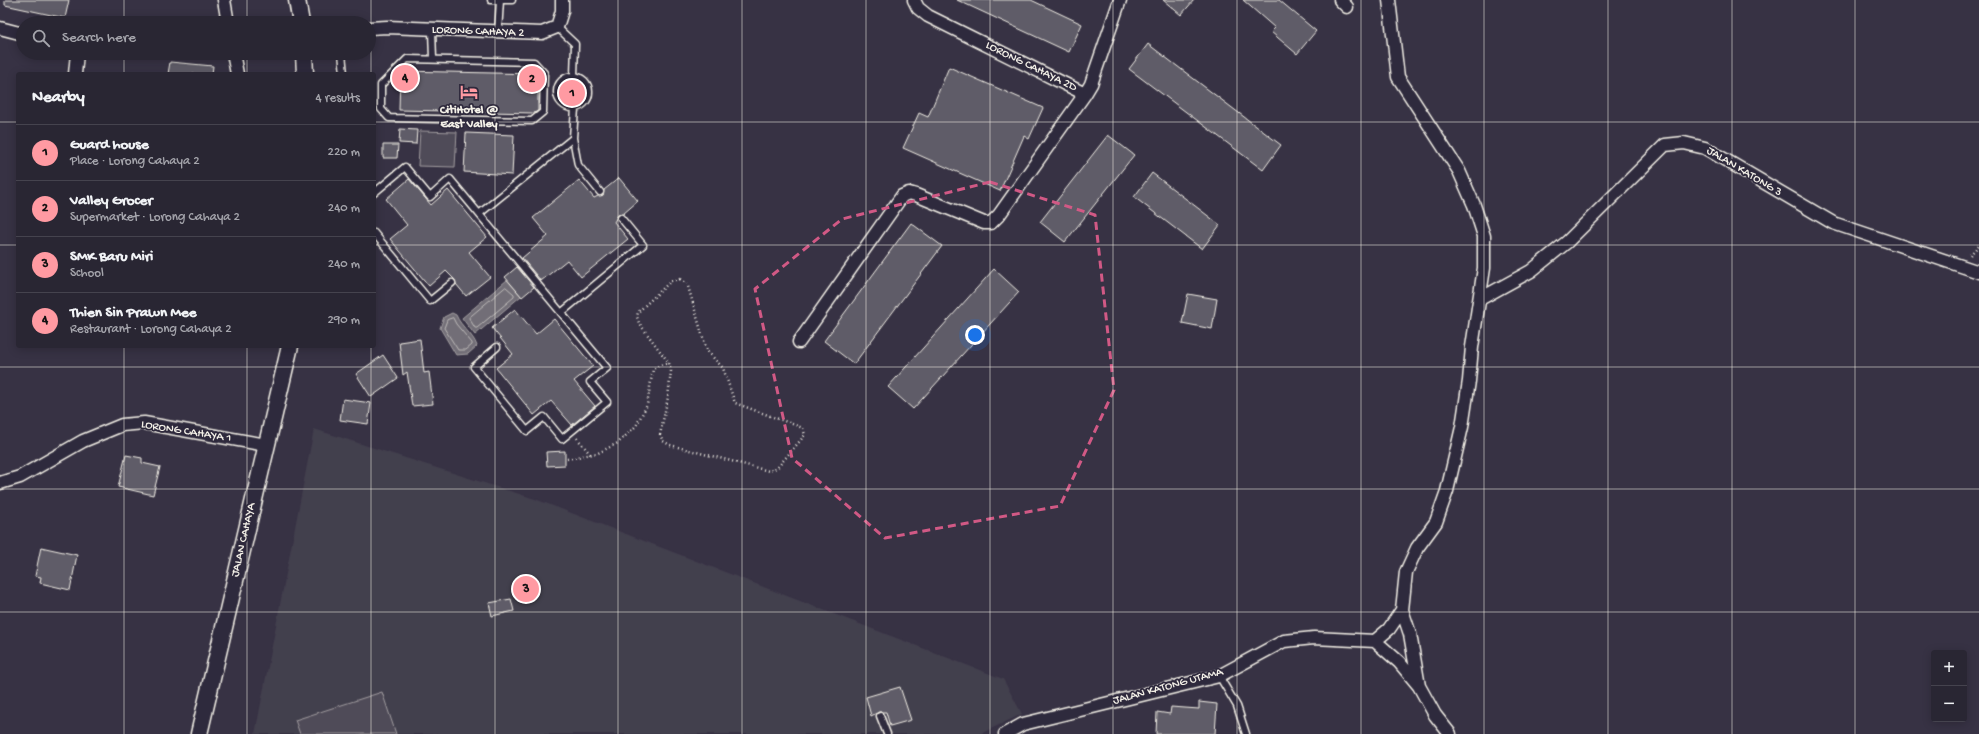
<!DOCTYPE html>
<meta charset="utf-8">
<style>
:root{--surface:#292633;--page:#35323f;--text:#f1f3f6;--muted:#a5a5ac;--line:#45434e;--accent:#ff9aa2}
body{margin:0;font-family:"Gochi Hand",sans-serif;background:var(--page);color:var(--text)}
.controls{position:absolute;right:12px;bottom:12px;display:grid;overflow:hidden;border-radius:4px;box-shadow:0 2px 10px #0003}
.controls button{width:36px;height:36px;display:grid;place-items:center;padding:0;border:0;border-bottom:1px solid var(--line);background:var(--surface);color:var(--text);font:20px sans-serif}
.you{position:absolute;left:975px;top:335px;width:14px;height:14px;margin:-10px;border:3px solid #fff;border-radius:50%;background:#1a73e8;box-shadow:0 0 0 6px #1a73e833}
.badge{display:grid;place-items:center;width:26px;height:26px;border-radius:50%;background:var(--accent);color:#111;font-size:13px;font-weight:700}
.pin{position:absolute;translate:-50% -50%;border:2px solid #fff;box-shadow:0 1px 4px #0006}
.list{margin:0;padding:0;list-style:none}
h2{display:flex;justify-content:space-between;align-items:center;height:52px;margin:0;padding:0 16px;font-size:17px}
h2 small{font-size:13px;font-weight:400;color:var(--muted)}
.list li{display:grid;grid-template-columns:26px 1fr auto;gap:12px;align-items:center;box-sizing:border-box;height:56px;padding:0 16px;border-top:1px solid var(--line)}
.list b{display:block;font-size:15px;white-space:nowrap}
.list p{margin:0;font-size:13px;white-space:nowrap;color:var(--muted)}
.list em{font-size:13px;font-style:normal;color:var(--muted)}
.icon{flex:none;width:22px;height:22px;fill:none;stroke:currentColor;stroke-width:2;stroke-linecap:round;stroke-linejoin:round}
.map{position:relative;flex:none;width:1979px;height:734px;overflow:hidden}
.search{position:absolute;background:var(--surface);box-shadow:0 2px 10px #0003;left:16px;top:16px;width:360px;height:44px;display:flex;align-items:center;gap:10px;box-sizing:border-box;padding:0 14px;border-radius:22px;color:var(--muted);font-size:15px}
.panel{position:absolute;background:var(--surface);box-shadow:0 2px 10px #0003;left:16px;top:72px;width:360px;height:276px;border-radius:4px}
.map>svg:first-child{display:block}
.built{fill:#433f4e}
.green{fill:#504b59;stroke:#a29ea0}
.water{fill:#726e77;stroke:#a6a2a4}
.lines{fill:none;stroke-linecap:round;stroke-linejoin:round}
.shore{stroke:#c0bdbb;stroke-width:1}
.building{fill:#5f5c67;stroke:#f4f1e8}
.service-casing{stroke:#f4f1e8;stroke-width:9}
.minor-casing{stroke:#f4f1e8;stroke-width:15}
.tertiary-casing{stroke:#f4f1e8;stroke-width:19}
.path{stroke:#f4f1e8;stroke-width:2.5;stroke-dasharray:1 3;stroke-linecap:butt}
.service{stroke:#2f2a3d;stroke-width:6}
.minor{stroke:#2f2a3d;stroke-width:12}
.tertiary{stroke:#2f2a3d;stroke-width:16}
.marked{fill:none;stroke:#d15985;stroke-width:3;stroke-dasharray:8 5;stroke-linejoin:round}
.grid{fill:none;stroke:#f4f1e8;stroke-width:1;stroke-opacity:0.55}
.labels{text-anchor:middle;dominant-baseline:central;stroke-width:3.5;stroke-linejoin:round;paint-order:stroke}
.street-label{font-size:12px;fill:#f4f1e8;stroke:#2f2a3d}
.poi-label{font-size:12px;font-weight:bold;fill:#f4f1e8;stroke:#2f2a3d}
</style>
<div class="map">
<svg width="1979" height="734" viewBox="0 0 1979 734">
<rect width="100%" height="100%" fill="#373244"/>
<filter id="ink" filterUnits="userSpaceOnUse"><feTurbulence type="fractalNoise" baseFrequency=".025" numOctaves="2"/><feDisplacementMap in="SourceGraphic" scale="8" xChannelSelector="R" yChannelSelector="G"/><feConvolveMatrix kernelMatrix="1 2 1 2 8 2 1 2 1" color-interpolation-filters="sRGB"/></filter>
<g filter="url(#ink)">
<path class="built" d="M314 429 535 499 1003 679 1022 714 980 734H255Z"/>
<path class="green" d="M420 131 457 132 455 167 418 166Z
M382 692 396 734H300L295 720Z"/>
<path class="water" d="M507 280 521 296 475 335 462 318Z
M452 313 456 315C461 327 473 334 477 346L468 354 456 355 440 328 444 317Z"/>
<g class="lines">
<path class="shore" d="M506 287 514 294V297L477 328H475L469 318Z
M453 318 456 324 472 343V345L466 350H458L444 328 447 320Z"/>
</g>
<path class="building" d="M5 0H69L65 18 5 5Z
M957 0H1031L1082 24 1069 52Z
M1163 0H1194L1181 15Z
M1243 0H1279L1316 31 1297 54 1271 32 1275 28Z
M1148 44 1281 145 1263 170 1129 69Z
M170 62 213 66 212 74H168Z
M949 67 1043 108 1029 139 1024 136 1000 191 903 148 919 113 928 117Z
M401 71 538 74V111L534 113 399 110 400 73Z
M565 86H580V99H565Z
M400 129 417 130 416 144 399 143Z
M466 133 514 135 512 175 464 172Z
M1108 135 1134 155 1065 242 1040 222Z
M383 145H398L397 158H383Z
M1152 173 1220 225 1202 249 1134 197Z
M619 178 638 201 623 214 618 215 614 222 628 239 581 277 567 260 541 281 522 258 548 236 533 218 579 180 594 198 598 196 603 195 604 190Z
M409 179 431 205 448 190 487 237 469 252 490 277 466 296 456 284 455 280 446 271 429 286 390 239 407 225 386 199Z
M911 223 942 246 854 364 824 341Z
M517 267 534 287 522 297 505 277Z
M994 269 1019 292 913 409 888 387Z
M1188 294 1217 299 1212 329 1182 323Z
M515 309 536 334 554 319 593 366 574 381 595 406 572 425 551 401 534 415 496 368 513 354 492 328Z
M420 339 424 373 429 372 433 404 412 406 407 372 403 375 399 342Z
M383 355 398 378 371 397 356 374Z
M343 399 371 403 368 424 340 420Z
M565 451V465L547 466 546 452Z
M126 455 142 458V463L160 467 153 495 118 487Z
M41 547 77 555 70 590 40 583 41 577 35 576Z
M511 599 514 611 492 616 489 603Z
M900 687 911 720 890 726 886 712H879L871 716 866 697Z
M1199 702 1217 704 1215 734H1156L1157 712 1170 714 1171 707 1199 709Z"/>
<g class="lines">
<g class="service-casing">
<path id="service" d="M491 0H512
M557 27 575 44 574 76
M432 30 433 59
M498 33 500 0
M342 53 344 74
M407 59 534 62 544 73 543 112 532 121 389 118 381 109V85Z
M557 92a16 16 0 1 1 32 0a16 16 0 1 1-32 0Z
M573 138 578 165 600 192
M374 193 405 167 430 197 450 179 607 368 590 382 607 402 562 439 544 417 527 431 474 367 497 347
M479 214 573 138 575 108
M374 233 430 301 452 283
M561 313 643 245 621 218
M1219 676 1237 706 1246 734
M880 716 887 734"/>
</g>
<g class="minor-casing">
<path id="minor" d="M224 0 228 23
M914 0 918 8 928 16 1085 94 1091 84 1120 0
M1340 0 1347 7
M0 28 23 34
M369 28 387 27 542 33 557 27 562 11V0
M233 53 237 74
M75 74 77 53
M1480 299 1531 271 1567 242 1665 145 1684 143 1705 148 1833 223 1979 272
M799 342 902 196 909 193 916 195 984 223H991L999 215 1085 94
M0 483 20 477 83 441 122 425 144 423 266 445
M1402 610 1410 634 1419 686
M1375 641 1389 629 1402 610 1406 572 1417 548 1436 522 1447 491 1462 427 1469 381 1472 347 1484 268V236L1474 205 1459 171 1398 77 1389 0
M1005 734 1023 724 1219 676 1284 641 1314 638 1375 641 1399 662 1419 686 1435 715 1450 734"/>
</g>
<g class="tertiary-casing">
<path id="tertiary" d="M297 0 301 23
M304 53 305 74
M199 734 290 346"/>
</g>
<path class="path" d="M1970 255 1979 245
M680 279 687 283 707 351 723 368 735 403 803 428 805 435 777 468 769 471 670 445 663 441 660 435 668 397 671 371 669 363 639 323 637 317 638 312 671 281Z
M577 438 591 455
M567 459 598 453 618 443 636 426 647 405 653 369 660 365 669 363"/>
<use href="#service" class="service"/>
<use href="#minor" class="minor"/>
<use href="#tertiary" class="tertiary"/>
</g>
</g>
<path class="marked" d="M990 182 1095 215 1114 390 1060 506 885 538 792 458 755 289 842 219Z"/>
<path class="grid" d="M124 0V23M247 0V23M371 0V74M495 0V734M618 0V734M742 0V734M866 0V734M990 0V734M1113 0V734M1237 0V734M1361 0V734M1484 0V734M1608 0V734M1732 0V734M1855 0V734M124 53V74M247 53V74M0 122H18M374 122H1979M0 245H18M374 245H1979M124 346V734M247 346V734M371 346V734M0 367H1979M0 489H1979M0 612H1979"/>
<defs>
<g id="hotel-bare" transform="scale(1.38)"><path d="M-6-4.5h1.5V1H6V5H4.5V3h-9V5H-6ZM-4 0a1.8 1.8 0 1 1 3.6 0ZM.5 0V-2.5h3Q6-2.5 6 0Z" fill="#ff9aa2" stroke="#2f2a3d" stroke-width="2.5" paint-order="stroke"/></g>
</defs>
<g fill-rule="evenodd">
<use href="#hotel-bare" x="469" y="92"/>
</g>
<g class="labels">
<g class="street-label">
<text transform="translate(478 32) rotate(2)">LORONG CAHAYA 2</text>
<text transform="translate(1031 67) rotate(26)">LORONG CAHAYA 2D</text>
<text transform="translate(1744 172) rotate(31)">JALAN KATONG 3</text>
<text transform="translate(186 432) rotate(9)">LORONG CAHAYA 1</text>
<text transform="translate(244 540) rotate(-77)">JALAN CAHAYA</text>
<text transform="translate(1168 687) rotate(-15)">JALAN KATONG UTAMA</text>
</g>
<g class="poi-label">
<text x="469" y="111">CitiHotel @<tspan x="469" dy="14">East Valley</tspan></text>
</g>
</g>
</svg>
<div class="controls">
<button>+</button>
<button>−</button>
</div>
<div class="you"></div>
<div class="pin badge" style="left:572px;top:93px">1</div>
<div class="pin badge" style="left:532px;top:79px">2</div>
<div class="pin badge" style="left:526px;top:589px">3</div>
<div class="pin badge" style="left:405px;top:78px">4</div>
<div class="search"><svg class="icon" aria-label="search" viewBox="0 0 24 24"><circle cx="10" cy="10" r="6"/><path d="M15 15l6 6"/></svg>Search here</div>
<section class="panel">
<h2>Nearby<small>4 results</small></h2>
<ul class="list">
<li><span class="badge">1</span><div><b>Guard house</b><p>Place · Lorong Cahaya 2</p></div><em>220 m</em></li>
<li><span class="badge">2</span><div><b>Valley Grocer</b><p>Supermarket · Lorong Cahaya 2</p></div><em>240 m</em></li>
<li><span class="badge">3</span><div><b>SMK Baru Miri</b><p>School</p></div><em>240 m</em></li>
<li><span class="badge">4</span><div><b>Thien Sin Prawn Mee</b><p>Restaurant · Lorong Cahaya 2</p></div><em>290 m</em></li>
</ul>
</section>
</div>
